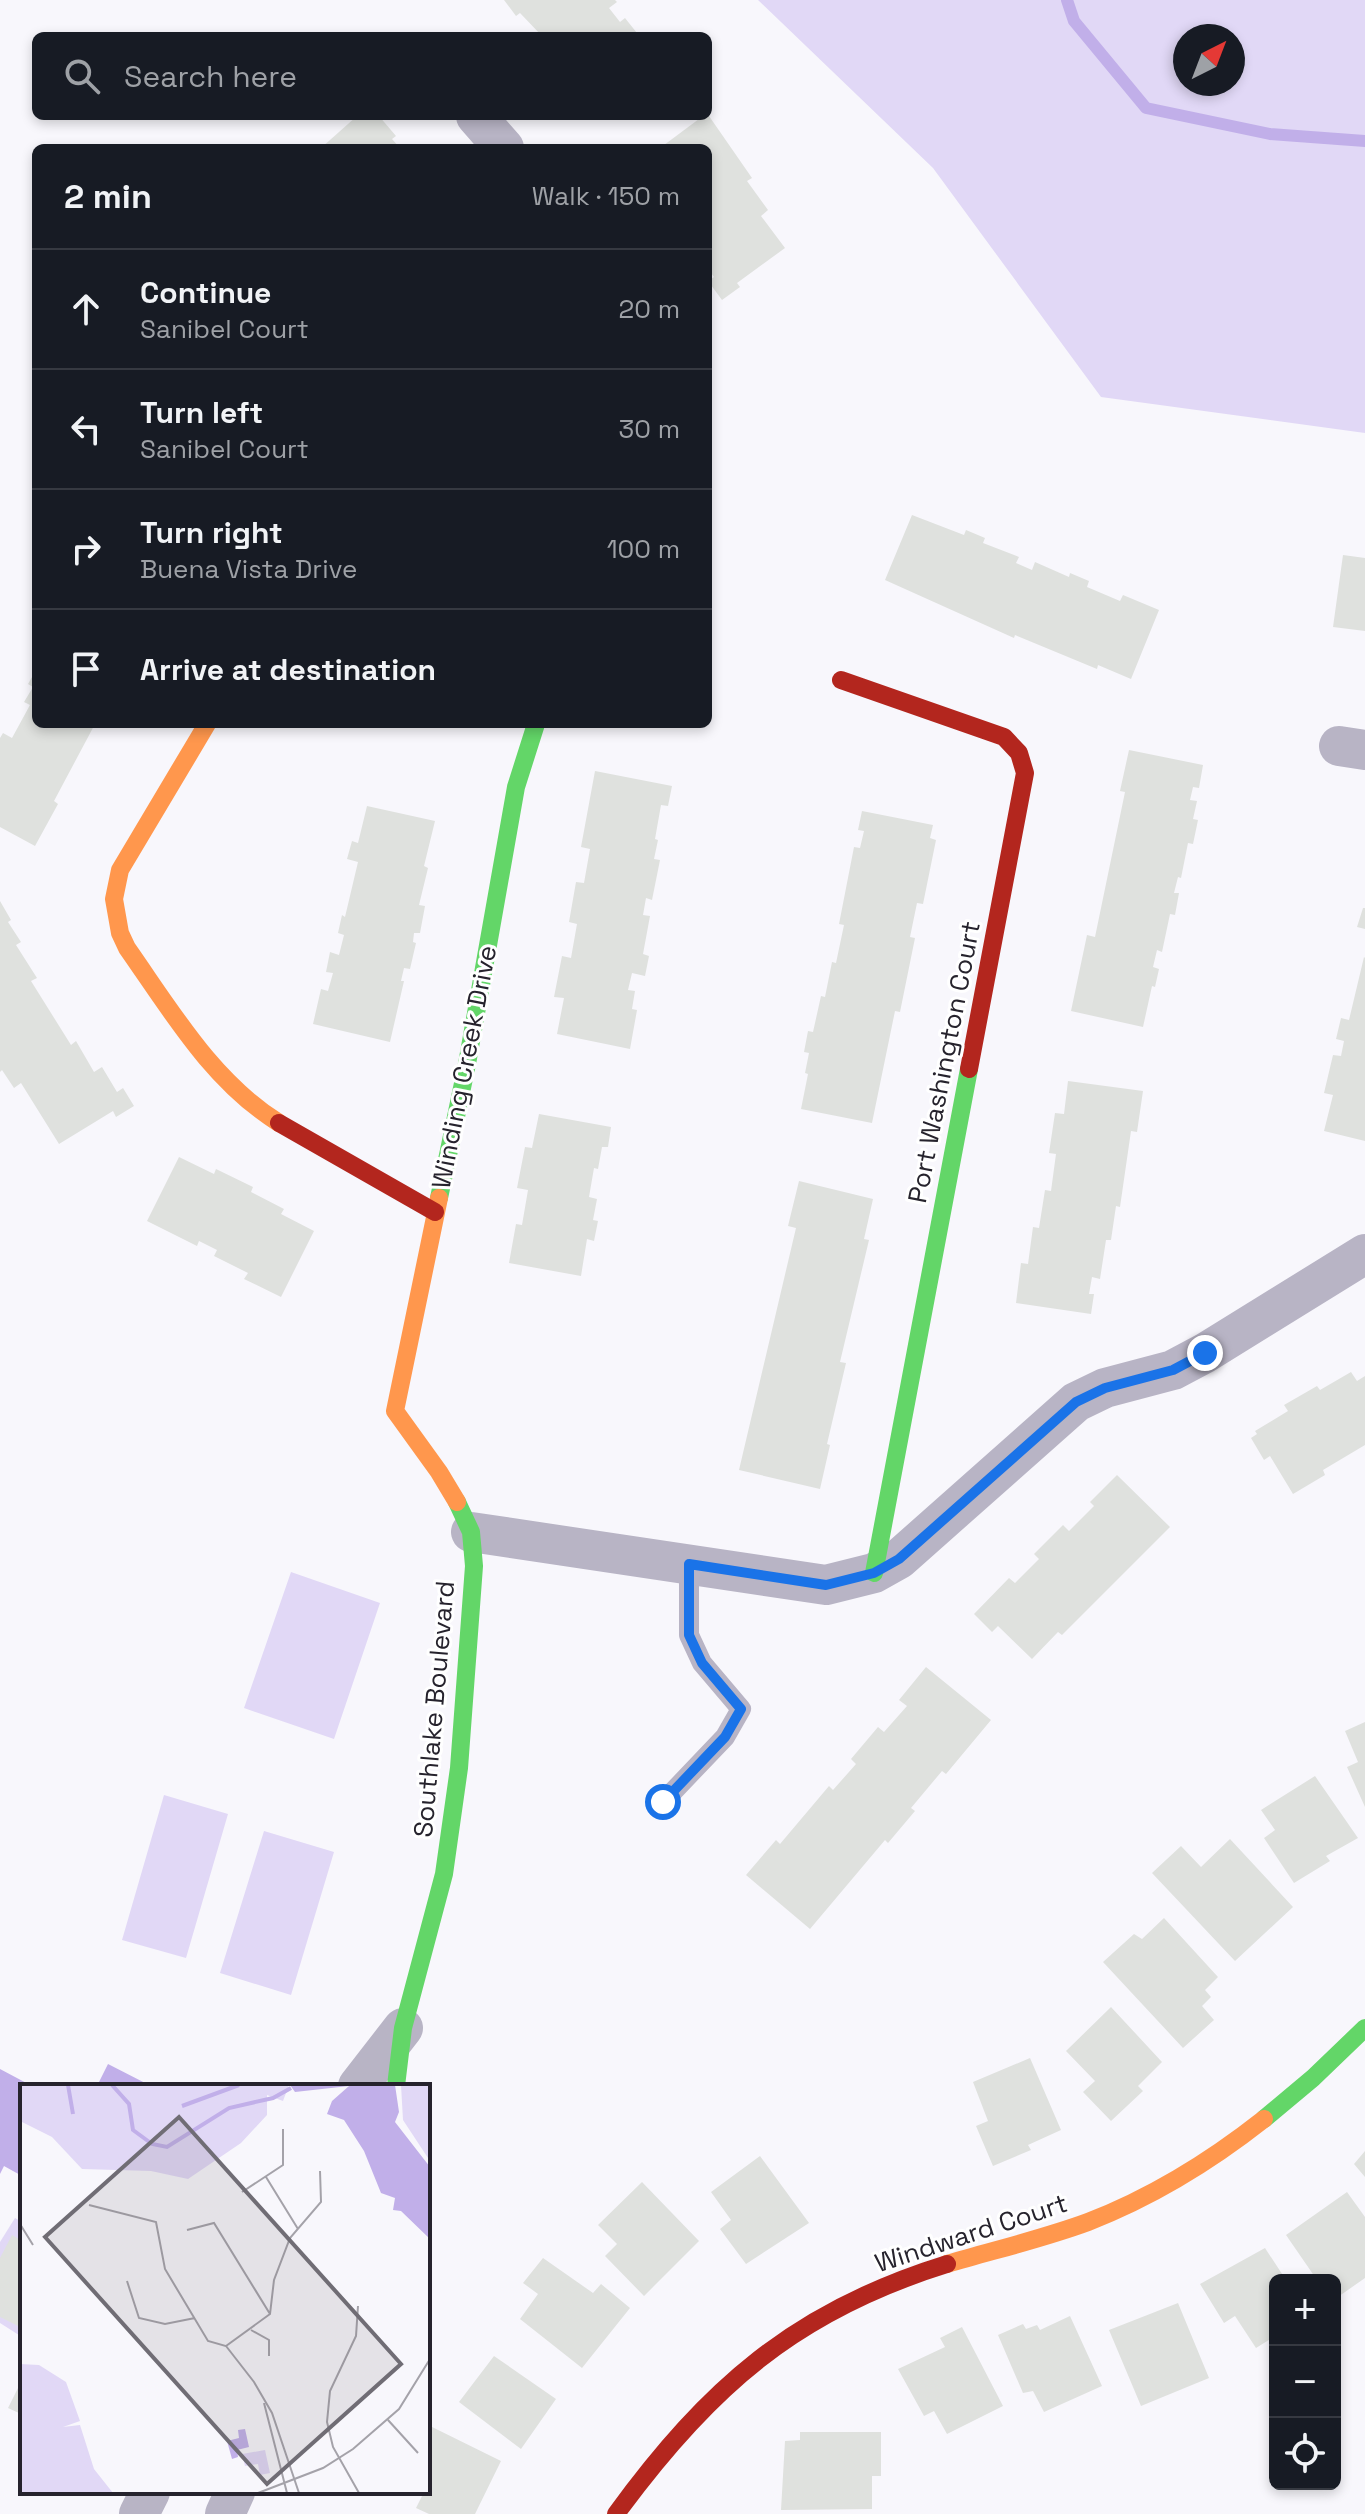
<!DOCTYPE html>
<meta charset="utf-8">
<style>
:root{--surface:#171b24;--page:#242831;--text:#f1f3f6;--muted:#9ea1a6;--line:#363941}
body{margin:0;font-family:"Space Grotesk",sans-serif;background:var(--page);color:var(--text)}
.controls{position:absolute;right:24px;bottom:24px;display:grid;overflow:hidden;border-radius:12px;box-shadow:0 4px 12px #0003}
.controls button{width:72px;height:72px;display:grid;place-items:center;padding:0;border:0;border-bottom:2px solid var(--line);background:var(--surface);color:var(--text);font:40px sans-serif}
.compass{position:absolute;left:1173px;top:24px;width:72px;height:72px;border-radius:50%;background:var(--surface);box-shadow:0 4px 12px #0003;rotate:42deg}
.stop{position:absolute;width:24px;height:24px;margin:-18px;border:6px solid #1a73e8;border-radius:50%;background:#fff}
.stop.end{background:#1a73e8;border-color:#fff;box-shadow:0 2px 8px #0008}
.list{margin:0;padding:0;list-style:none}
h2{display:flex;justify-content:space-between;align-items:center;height:104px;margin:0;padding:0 32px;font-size:34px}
h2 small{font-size:26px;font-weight:400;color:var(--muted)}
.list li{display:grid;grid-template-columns:52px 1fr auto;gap:24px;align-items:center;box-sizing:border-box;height:120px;padding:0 32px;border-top:2px solid var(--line)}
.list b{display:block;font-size:30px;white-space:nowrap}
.list p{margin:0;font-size:26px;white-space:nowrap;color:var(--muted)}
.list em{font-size:26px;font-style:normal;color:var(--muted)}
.icon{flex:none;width:44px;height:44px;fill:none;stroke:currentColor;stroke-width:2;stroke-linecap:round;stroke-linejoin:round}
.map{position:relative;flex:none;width:1365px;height:2514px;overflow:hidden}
.search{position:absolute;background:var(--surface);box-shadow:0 4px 12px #0003;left:32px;top:32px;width:680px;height:88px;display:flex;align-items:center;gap:20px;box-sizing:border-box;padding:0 28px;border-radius:12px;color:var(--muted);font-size:30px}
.panel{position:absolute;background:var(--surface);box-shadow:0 4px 12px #0003;left:32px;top:144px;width:680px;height:584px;border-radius:12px}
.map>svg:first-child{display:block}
.green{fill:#e1d8f6;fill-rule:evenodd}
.water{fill:#c1afe9}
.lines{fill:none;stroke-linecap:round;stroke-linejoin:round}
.stream{stroke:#c1afe9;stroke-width:12}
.building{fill:#dfe1de}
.lane{stroke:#b8b4c5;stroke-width:20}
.street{stroke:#b8b4c5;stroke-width:40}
.fast{stroke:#63d668;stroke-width:18}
.slow{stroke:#ff974d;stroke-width:18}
.jam{stroke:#b3261e;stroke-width:18}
.route{stroke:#1a73e8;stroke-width:10}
.labels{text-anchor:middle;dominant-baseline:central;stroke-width:6;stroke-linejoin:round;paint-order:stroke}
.street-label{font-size:26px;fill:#26232d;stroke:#fff}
.inset-river{fill:none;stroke:#c1afe9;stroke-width:4}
.inset-road{fill:none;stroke:#a4a2a9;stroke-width:2}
.view{fill:#706d75;fill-opacity:0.15;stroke:#706d75;stroke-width:4}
.inset-edge{fill:none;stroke:#26232d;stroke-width:4}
</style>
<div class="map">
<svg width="1365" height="2514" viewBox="0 0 1365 2514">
<rect width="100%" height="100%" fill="#f8f7fc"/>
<path class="green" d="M758 0H1365V433L1101 397 933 168ZM1185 36H1233V84H1185Z
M291 1572 380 1603 334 1739 244 1708Z
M164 1795 228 1814 186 1958 122 1940Z
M264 1831 334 1852 291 1995 220 1973Z
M15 2218 22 2222V2337L0 2323V2242Z"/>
<path class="water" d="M108 2064 151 2086H97Z
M0 2069 32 2086H22V2176L4 2166 0 2174Z"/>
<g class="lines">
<path class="stream" d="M1067 0 1074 21 1146 108 1270 134 1365 141"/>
</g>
<path class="building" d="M504 0H615L617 2 609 8 620 22 625 18 637 33 633 36H542L520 13 516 16Z
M357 116H379L396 136 392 139 400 148H321Z
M703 116H709L752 178 747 181 768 210 761 216 785 248 737 283 740 287 722 300 708 281 714 277 708 269V148H660Z
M912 515 964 535 966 530 985 538 983 543 1019 557 1016 563 1032 570 1035 562 1069 577 1070 573 1089 581 1087 587 1120 601 1123 595 1159 610 1131 679 1098 665 1097 669 1015 635 1014 638 885 580Z
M1343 555 1365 558V631L1333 627Z
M36 670V724H95L54 801 58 804 35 846 0 827V738L3 733 12 738 30 705 24 702 33 687 28 684Z
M1129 750 1203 765 1199 788 1193 787 1190 800 1197 801 1193 819 1198 820 1193 844 1188 843 1181 878 1178 877 1174 893H1179L1175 915 1170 914 1162 952 1157 950 1153 967 1159 969 1155 987 1152 986 1143 1027 1071 1011 1087 935 1095 937 1125 792 1120 791Z
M595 771 672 786 668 806 661 805 655 839 658 840 654 859 660 860 652 900 646 898 643 915 650 916 643 954 649 956 645 976 632 973 628 990 635 991 632 1009 637 1010 630 1049 557 1034 564 998 554 997 562 956 571 958 577 924 569 922 576 882 584 883 590 849 581 847Z
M367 806 435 821 424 866 428 868 419 905 425 906 420 933H414L413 942 416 943 410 969 404 968 401 981H404L390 1042 313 1024 321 989 328 991 333 973 326 972 330 952 339 955 344 935 338 933 342 915 345 917 358 862 347 859 352 841 358 843Z
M862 811 933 825 930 838 936 840 923 904 917 903 910 937 915 938 900 1012 895 1011 872 1123 801 1109 808 1074 805 1073 809 1053 804 1052 808 1031 813 1032 821 996 825 997 832 962 836 963 844 925 839 924 854 847 860 848 864 831 858 830Z
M0 901 11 920 8 922 21 942 16 945 37 978 31 981 71 1045 76 1041 94 1072 102 1067 117 1092 123 1088 134 1106 116 1117 113 1111 59 1144 21 1083 14 1088 2 1070 0 1072Z
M1363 908H1365V929L1357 927Z
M1364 957 1365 958V1141L1324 1131 1333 1095 1324 1093 1333 1055 1341 1056 1344 1041 1336 1039 1341 1018 1349 1020Z
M1068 1081 1143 1091 1137 1132 1131 1131 1120 1207 1116 1206 1111 1240H1106L1100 1279 1092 1277 1089 1294H1094L1091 1314 1016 1303 1021 1263 1028 1264 1033 1227 1039 1228 1045 1190 1051 1191 1056 1154 1049 1153 1055 1113 1064 1114Z
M539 1114 611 1127 608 1147H602L598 1169 594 1168 589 1197 597 1199 593 1220 598 1221 594 1241 587 1239 581 1276 509 1263 516 1224 522 1225 528 1190 517 1188 525 1147 532 1148Z
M179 1157 214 1174 216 1169 253 1187 251 1192 284 1209 281 1214 314 1231 281 1297 244 1279 248 1273 214 1256 217 1250 199 1241 197 1246 147 1221Z
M799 1181 873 1199 864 1239 869 1240 840 1362 846 1363 827 1444 830 1445 820 1489 739 1470 796 1228 788 1226Z
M1351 1372 1357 1381 1365 1376V1445L1323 1470 1325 1475 1293 1494 1270 1456 1264 1460 1251 1438 1257 1434 1255 1431 1288 1411 1284 1405 1317 1386 1320 1390Z
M1117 1475 1170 1527 1062 1635 1058 1632 1032 1659 998 1626 992 1632 974 1614 1009 1578 1015 1583 1039 1559 1034 1554 1063 1525 1069 1531 1094 1506 1090 1502Z
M926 1667 991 1720 946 1774 942 1771 911 1808 915 1811 888 1843 885 1840 810 1929 746 1875 776 1840 780 1844 829 1786 833 1790 856 1764 851 1759 878 1727 884 1732 907 1706 899 1700Z
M1365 1722V1807L1347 1767 1358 1762 1345 1731Z
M1315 1776 1358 1838 1326 1856 1330 1861 1294 1883 1264 1838 1275 1830 1261 1810Z
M1230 1839 1293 1907 1235 1961 1152 1873 1181 1846 1201 1867Z
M1164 1918 1218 1977 1205 1990 1211 1997 1202 2006 1214 2020 1183 2048 1103 1962 1134 1934 1142 1939Z
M1111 2007 1162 2062 1138 2086 1143 2091 1111 2121 1083 2092 1095 2081 1066 2051Z
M1030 2058 1061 2130 1028 2145 1031 2150 993 2166 976 2126 988 2121 973 2082Z
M1365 2151V2177L1354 2164Z
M760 2156 809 2223 746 2264 720 2229 731 2220 711 2192Z
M642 2182 699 2241 644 2296 605 2256 617 2244 598 2225Z
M1347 2192 1365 2217V2278L1335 2299V2280H1317L1286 2235Z
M12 2235 22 2241V2328L0 2317V2258Z
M1265 2248 1286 2280H1275V2336L1256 2348 1235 2316 1224 2323 1200 2284Z
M543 2258 593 2293 601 2284 630 2308 582 2368 520 2319 538 2294 523 2283Z
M1178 2303 1209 2378 1141 2406 1109 2330Z
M1070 2316 1102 2386 1044 2412 1033 2391 1023 2393 998 2335 1023 2324 1026 2329 1037 2325 1040 2330Z
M962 2327 1003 2406 947 2434 934 2411 924 2416 898 2369 945 2347 940 2338Z
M494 2356 556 2399 521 2449 459 2402Z
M22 2380V2422L18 2420 21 2414 8 2408Z
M428 2425 501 2461 475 2514H429L416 2508 424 2492H428Z
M800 2432H881V2476H872V2509L781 2510 785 2441 800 2440Z"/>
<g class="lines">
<path class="lane" d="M663 1802 725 1737 741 1709 702 1663 689 1635V1564"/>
<path class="street" d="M476 116 504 148
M1339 746 1365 750
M471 1532 826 1585 874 1573 899 1559 1076 1402 1105 1388 1173 1370 1205 1353 1365 1254
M358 2086 403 2028
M139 2514 150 2492
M225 2514 235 2492"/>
<path class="fast" d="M439 1198 467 1064 516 787 536 724
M874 1573 969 1069
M396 2086 403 2028 444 1874 459 1768 474 1566 471 1532 457 1502
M1264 2119 1313 2078 1365 2028"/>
<path class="slow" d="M207 724 120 870 114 899 120 933 127 948C172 1012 212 1081 279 1123
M439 1198 395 1411 439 1472 457 1502
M947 2264C994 2250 1042 2239 1088 2222 1150 2198 1212 2160 1264 2119"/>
<path class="jam" d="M841 680 1004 737 1019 753 1025 773 969 1069
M279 1123 435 1212
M616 2514C708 2388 795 2311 947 2264"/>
</g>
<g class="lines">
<path class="route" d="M663 1802 725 1737 741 1709 702 1663 689 1635V1564L826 1585 874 1573 899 1559 1076 1402 1105 1388 1173 1370 1205 1353"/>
</g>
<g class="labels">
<g class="street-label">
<text transform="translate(944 1062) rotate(-79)">Port Washington Court</text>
<text transform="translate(464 1067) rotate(-79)">Winding Creek Drive</text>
<text transform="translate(434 1709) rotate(-85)">Southlake Boulevard</text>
<text transform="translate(971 2233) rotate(-18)">Windward Court</text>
</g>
</g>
<g transform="translate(20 2084)">
<rect width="410" height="410" fill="#f8f7fc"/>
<path d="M0 1H269L263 17 247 11V31L221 59 168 95 131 87 62 85 32 53 0 37ZM381 1H410V77L383 36ZM0 280 19 281 46 298 60 337 43 343 60 341 74 385 93 409H0ZM245 366 250 389 240 391 238 380 225 382 222 370Z" fill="#e1d8f6"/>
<path d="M270 1H375L379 28 375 38 410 83V155L381 127 373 126 375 114 361 109 344 67 324 36 307 30 312 17 329 2 275 8ZM225 345 229 363 217 366 218 373 212 375 207 357 219 354 218 346Z" fill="#c1afe9"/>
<path class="inset-river" d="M48 1 53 30M92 1 109 20 113 46 132 60 147 63 209 24 253 14 271 4M162 22 219 1"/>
<path class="inset-road" d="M246 93 278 145M222 108 263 81V45M69 121 136 138 145 185 188 257 206 262 234 298 252 329 279 409M0 140 13 161M167 146 194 139 250 230M107 197 119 234 145 240 175 234M338 222 336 252 310 307 307 338 313 363 339 409M231 246 249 256V272M206 262 250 230 254 196 270 154 301 118 300 87M244 319 267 409M368 336 398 369M238 409 303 384 333 365 379 325 410 275"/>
<path class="view" d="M159 33 381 280 247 400 25 153Z"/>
<rect width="410" height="410" class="inset-edge"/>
</g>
</svg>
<div class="controls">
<button>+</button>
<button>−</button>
<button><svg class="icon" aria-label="locate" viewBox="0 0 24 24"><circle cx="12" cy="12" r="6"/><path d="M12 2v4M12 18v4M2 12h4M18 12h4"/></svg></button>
</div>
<svg class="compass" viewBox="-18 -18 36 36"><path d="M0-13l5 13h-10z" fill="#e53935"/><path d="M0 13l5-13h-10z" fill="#9ea1a6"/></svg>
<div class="stop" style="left:663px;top:1802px"></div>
<div class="stop end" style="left:1205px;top:1353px"></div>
<div class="search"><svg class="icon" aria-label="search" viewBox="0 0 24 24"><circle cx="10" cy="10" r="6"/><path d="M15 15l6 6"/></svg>Search here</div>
<section class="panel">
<h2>2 min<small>Walk · 150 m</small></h2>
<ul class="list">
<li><svg class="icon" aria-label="ahead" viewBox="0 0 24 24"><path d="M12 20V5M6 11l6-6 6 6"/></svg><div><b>Continue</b><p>Sanibel Court</p></div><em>20 m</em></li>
<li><svg class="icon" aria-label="left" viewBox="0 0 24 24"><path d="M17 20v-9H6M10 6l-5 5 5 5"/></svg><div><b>Turn left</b><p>Sanibel Court</p></div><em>30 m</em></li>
<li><svg class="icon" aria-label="right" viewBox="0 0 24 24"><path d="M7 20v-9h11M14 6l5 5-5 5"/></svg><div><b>Turn right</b><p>Buena Vista Drive</p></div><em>100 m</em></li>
<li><svg class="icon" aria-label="arrive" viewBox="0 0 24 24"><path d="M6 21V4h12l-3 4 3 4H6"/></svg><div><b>Arrive at destination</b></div></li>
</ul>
</section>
</div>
